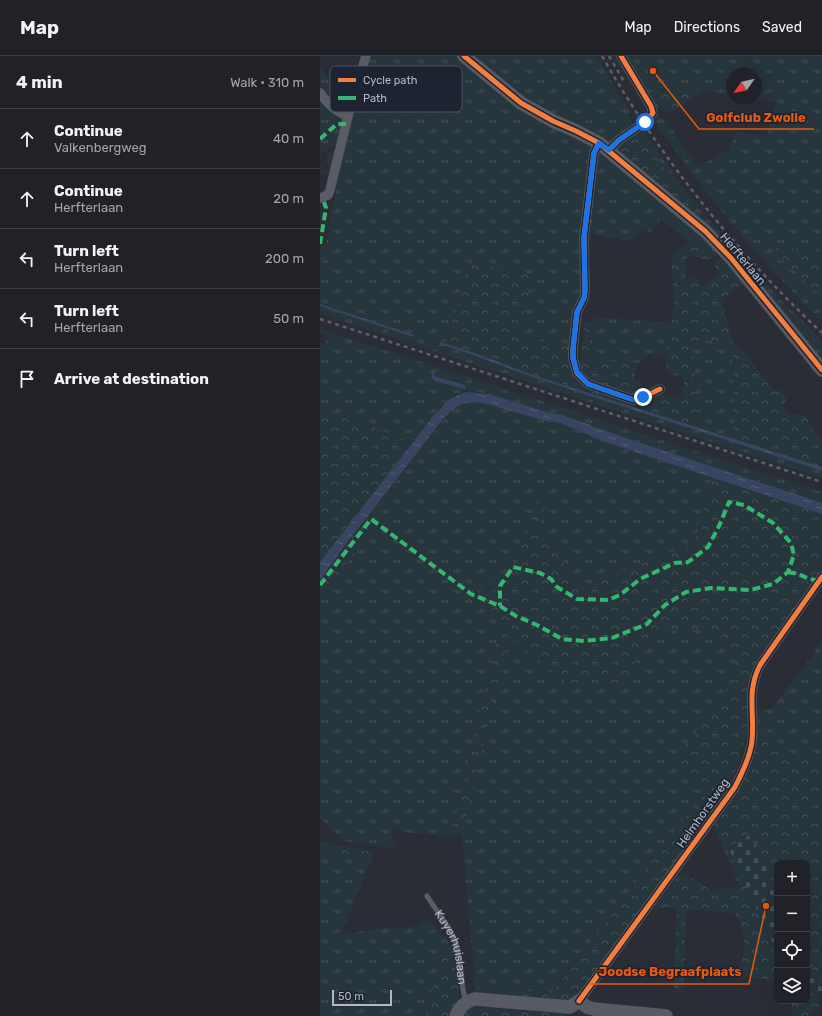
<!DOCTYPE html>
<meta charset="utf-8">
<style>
:root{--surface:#202228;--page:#282a30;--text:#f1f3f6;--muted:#a2a4a8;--line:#3d3f45}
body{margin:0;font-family:Rubik,sans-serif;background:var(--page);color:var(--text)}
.controls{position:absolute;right:12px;bottom:12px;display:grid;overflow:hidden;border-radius:8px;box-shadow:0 4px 16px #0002}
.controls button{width:36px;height:36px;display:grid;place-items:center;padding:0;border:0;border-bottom:1px solid var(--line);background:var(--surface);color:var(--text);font:20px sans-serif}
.compass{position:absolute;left:406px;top:12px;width:36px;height:36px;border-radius:50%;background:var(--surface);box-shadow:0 4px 16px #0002;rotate:236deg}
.scale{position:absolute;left:12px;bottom:10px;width:60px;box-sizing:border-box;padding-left:4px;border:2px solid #b3b8c7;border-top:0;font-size:11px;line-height:14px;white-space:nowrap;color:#b3b8c7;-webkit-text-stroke:3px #1d2331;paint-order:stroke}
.stop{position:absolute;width:12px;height:12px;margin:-9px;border:3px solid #1a73e8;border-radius:50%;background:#fff}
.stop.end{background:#1a73e8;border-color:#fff;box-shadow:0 1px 4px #0008}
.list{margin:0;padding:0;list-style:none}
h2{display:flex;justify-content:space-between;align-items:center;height:52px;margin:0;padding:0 16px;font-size:17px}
h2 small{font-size:13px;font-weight:400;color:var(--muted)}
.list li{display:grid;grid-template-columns:26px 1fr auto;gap:12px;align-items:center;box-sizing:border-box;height:60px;padding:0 16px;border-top:1px solid var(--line)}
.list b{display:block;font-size:15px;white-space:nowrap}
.list p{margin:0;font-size:13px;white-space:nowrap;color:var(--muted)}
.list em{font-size:13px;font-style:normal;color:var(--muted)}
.icon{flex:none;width:22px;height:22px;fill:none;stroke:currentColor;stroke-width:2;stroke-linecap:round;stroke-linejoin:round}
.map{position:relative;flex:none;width:502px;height:960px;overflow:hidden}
header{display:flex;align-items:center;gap:24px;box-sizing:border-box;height:56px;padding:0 20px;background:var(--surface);border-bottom:1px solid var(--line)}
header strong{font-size:19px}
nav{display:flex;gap:22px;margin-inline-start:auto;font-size:14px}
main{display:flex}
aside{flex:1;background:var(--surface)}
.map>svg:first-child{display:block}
.grass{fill:url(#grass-tufts);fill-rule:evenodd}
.forest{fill:url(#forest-crowns)}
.cemetery{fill:url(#cemetery-stones)}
.water{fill:url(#water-ripples)}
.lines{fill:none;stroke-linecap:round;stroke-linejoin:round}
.lane-casing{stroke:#464850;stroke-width:5.5}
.street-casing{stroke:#464850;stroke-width:10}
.secondary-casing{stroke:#464850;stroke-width:14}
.lane{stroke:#595c65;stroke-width:4.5}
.street{stroke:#595c65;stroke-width:9}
.secondary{stroke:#585a63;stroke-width:13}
.rail{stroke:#5d6068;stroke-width:2.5;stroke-dasharray:4 4;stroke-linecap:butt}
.quiet{stroke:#33b770;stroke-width:4;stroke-dasharray:8 4;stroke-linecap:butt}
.cycleway-casing{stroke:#1d2331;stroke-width:8}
.cycleway{stroke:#f27e40;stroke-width:5}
.route{stroke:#1a73e8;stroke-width:5}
.labels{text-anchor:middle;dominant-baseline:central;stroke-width:3.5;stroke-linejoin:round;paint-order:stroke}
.street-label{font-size:12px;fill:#b3b8c7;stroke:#1d2331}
.key{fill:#1d2331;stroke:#4a505e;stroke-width:1}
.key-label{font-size:11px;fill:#b3b8c7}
.leader{fill:none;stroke:#e8590c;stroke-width:1.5}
.callout-dot{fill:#e8590c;stroke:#1d2331;stroke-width:1.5}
.callout-label{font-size:13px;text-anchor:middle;font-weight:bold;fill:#e8590c;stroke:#1d2331;stroke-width:3.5;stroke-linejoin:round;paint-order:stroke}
</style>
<header>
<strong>Map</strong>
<nav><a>Map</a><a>Directions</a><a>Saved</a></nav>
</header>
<main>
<aside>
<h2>4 min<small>Walk · 310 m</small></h2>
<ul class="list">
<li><svg class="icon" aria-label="ahead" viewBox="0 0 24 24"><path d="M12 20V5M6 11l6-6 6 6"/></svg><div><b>Continue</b><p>Valkenbergweg</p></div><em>40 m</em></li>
<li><svg class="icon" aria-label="ahead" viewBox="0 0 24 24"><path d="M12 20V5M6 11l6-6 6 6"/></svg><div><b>Continue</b><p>Herfterlaan</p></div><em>20 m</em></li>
<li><svg class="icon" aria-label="left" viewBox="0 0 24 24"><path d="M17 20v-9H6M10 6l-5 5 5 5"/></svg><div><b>Turn left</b><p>Herfterlaan</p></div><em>200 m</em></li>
<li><svg class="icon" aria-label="left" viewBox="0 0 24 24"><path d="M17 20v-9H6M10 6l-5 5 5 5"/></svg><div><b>Turn left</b><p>Herfterlaan</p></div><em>50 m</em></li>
<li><svg class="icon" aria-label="arrive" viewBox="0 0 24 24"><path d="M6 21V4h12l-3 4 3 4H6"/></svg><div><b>Arrive at destination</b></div></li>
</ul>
</aside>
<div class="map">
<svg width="502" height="960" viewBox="0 0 502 960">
<defs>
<pattern id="grass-tufts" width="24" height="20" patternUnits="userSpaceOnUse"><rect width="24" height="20" fill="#27363c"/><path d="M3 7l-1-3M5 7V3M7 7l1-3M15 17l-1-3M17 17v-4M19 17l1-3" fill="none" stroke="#445157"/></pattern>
<pattern id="forest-crowns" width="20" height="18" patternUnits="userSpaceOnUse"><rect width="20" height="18" fill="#27363c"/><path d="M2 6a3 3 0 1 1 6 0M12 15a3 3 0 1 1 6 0" fill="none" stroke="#445157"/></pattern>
<pattern id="cemetery-stones" width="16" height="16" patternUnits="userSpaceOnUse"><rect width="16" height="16" fill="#27363c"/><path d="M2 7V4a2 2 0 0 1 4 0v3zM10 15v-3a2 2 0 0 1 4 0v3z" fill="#445157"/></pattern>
<pattern id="water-ripples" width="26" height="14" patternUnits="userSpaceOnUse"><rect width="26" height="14" fill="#384460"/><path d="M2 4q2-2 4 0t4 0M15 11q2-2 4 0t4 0" fill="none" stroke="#525d75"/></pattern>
</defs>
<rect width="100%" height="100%" fill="#2a2d36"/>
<path class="grass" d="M50 0H138L273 89 261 241 255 250 250 290 198 282 147 207 142 236 126 284 123 287 121 286 123 289 218 323 502 415V422L0 258V250L93 281 94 280V279L0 248V217L23 100 30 67Z
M149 0H276L311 57 308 60 315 71 290 88 215 52Z
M293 0H299L329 50 326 53Z
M304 0H502V195L455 192 468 209 502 241V265C438 204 384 135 333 64L338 60 347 64 351 72 378 111 409 94 417 76 444 80 447 78 456 47 435 42H436V18H412V39C390 36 369 32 347 33 340 33 333 36 326 37Z
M0 11 28 50 27 54 23 56 0 34Z
M0 42 23 63 11 71 0 81Z
M17 70H21L19 87 0 98V85Z
M324 75C340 98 355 121 372 143 411 193 456 240 502 284V310L377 165V159L320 78Z
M15 93 16 94 12 113 0 118V115L8 113 9 112 6 98Z
M279 93 388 185 371 187 341 163 330 177 323 172 312 184 307 185 268 177Z
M273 261 350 267 345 299 329 298 317 308 268 304Z
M0 273 502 436V447L294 378 243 359 230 357 169 338 159 336 121 351 93 386 0 353V291L8 284V280L0 277ZM114 316V320L145 329 144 333 112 323 111 321V317Z
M407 284 413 286 414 379 412 383 376 371 378 351 372 285Z
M153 345 163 347 226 365 241 367 287 387 391 421 380 472 374 486 368 490 262 531 219 472 227 441 200 498 194 517 188 516 168 527 158 538 50 458 125 362 137 350Z
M56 469 104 503 182 562 131 780 80 776V771H72L73 786H76L71 792H66L24 785 0 762V542Z
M376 573C383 573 391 573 397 577 409 583 418 600 416 614 416 618 413 622 411 626L384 737 231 937 155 931 142 778 188 579 249 629 306 631 322 587 329 581 339 577 354 574Z
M502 584V705L464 700 461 698 454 684 436 676 435 654 451 653 496 595H494Z
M0 794 51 804 21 878 68 872 92 871 110 864 126 884 105 960H0Z"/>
<path class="forest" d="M346 33H374L383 35 349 57 336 52 326 37Z
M317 74 377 159V165L297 97 295 91Z
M388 185 398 198C386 208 383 202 370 199L365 203 366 225 375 220 383 230 399 218 393 207 405 199 426 226 401 244 413 286 422 294 452 332 455 334H460L467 343 463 349 470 359 482 358 485 360 502 385V411L412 383 414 379 413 286 410 284 372 285 378 351 376 371 219 321 123 287 126 284 142 236 147 206 212 218 199 282 250 290 256 320 319 347 342 338 358 342 361 341 364 326 362 321 347 316 345 299 350 267 354 247 351 198 371 187Z
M3 189H5L0 217V194Z
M455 191 502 195V241L468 209Z
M264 265 273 266 268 303 317 308 314 323 322 325 321 334 320 338 314 340 268 325 262 320 257 303H261Z
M0 353 93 386 0 506Z
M391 421 502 458V516L469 561 431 619C426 633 428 646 428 661 427 677 423 696 417 712 403 747 377 777 355 808 321 854 288 899 254 945L154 941 155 931 232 937 384 737 385 733 355 711 353 708 411 626C413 622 416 618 416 614 418 600 408 581 396 576 381 570 331 573 322 587 320 591 319 595 318 599 314 610 310 620 306 631L249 629 188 580 142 778 131 780 182 562 104 503 56 469 0 542V524L50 458 158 538C168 527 178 514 194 517L219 438 228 441 219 472 255 523 262 531H264L368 490 374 486 380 472Z
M444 675 449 676 454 684 461 698 464 700 502 705V933L487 901V807H457V836L431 779 441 864 457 896V927L451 924 420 920 418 915C419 911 421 907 422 903 426 889 424 869 415 857L369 853 367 854 366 857 364 937 362 938 356 937 354 933 357 853 347 851 334 853 361 815 392 835 420 831 393 769 409 746 436 676Z
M0 786H3L55 797 51 804 0 794Z
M126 884 133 892 140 948 133 960H105Z
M496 938 502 952 495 954 487 960H473L470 947 467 945H487V941Z
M149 951 247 958 246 960H143Z"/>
<path class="cemetery" d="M431 779 457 836V896L408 791Z
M487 901 502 933V935L487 941Z"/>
<path class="water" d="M0 248 94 279V280L93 281 0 250Z
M120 286 155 297 219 321 502 411V415L218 323 127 290H119Z
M112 315H114V320L145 329 146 332 144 333 115 325 111 321Z
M146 336 169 338 230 357 243 359 294 378 502 447V458L282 385 241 367 226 365 163 347C145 344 137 349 124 362L24 491 0 524V506L114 359 130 343Z"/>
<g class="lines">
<g class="lane-casing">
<g id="lane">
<path id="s1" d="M107 840C117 856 132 873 137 891 142 909 140 928 146 946"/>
</g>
</g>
<g class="street-casing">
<path id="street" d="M0 37C8 48 15 55 28 60
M279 87 274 97 264 181 265 235 264 242 257 256 253 293V302L257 317 268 328 314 344 319 343 340 333
M289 94 299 84 324 67 333 57 331 50 301 0
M0 142 8 139 10 134 28 60 46 0
M259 945 415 731C422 717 430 701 432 685 435 656 426 637 440 609L502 521"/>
</g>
<g class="secondary-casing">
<path id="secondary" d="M144 0 201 47 233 65 256 75 279 87 385 175 411 202 502 314
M136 960C140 951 145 945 155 943L250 951 259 945 267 951 274 953 346 960"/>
</g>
<use href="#lane" class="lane"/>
<use href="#street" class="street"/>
<use href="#secondary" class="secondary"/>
<path class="rail" d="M282 0C341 103 416 196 502 277
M289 0 305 27
M0 263 502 426"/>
<path class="quiet" d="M0 83 17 68H26
M0 188 6 152 4 146
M468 516C471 517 475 517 478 518 485 521 492 525 500 524
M0 529 51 463 151 538 180 550 196 560 217 569 242 583 264 585 292 582 327 568 345 549 366 536 391 532 430 534 453 528 468 516 474 499 471 487 453 467 424 449 409 446 400 468 388 491 368 506 355 507 320 523 300 539 288 544 257 543 237 531 231 523 220 517 193 511 180 530V550"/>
<g class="cycleway-casing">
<path id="cycleway" d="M144 0 201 47 233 65 256 75 279 87 385 175 411 202 502 314
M279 87 274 97 264 181 265 235 264 242 257 256 253 293V302L257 317 268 328 314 344 319 343 340 333
M289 94 299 84 324 67 333 57 331 50 301 0
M259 945 415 731C422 717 430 701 432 685 435 656 426 637 440 609L502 521"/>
</g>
<use href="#cycleway" class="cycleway"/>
</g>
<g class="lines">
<path class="route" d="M323 341 314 344 268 328 257 316 253 302V293L257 256 264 242 265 235 264 181 274 97 279 87 289 94 299 84 325 66"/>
</g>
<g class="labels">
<g class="street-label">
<text transform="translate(423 203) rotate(50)">Herfterlaan</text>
<text transform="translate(383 757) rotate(-55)">Helmhorstweg</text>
<text stroke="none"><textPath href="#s1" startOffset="58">Kuyerhuislaan</textPath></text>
</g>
</g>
<rect x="10" y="10" width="132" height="46" rx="6" class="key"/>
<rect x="18" y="22" width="18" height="4" fill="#f27e40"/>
<rect x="18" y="40" width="18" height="4" fill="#33b770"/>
<g class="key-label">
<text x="43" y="28">Cycle path</text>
<text x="43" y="46">Path</text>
</g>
<path class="leader" d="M333 15L379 73H494M446 850L429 928H270"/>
<g class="callout-dot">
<circle cx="333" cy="15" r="4"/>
<circle cx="446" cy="850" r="4"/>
</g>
<g class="callout-label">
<text x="436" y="66">Golfclub Zwolle</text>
<text x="350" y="920">Joodse Begraafplaats</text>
</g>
</svg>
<div class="controls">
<button>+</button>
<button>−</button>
<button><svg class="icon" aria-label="locate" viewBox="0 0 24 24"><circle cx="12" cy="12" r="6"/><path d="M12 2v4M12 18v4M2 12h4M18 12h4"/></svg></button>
<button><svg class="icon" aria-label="layers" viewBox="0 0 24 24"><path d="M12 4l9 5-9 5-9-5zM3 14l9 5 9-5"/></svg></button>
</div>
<svg class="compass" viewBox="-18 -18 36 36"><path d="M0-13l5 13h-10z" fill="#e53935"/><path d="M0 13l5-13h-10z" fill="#a2a4a8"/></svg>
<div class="scale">50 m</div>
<div class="stop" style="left:325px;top:66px"></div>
<div class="stop end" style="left:323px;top:341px"></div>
</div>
</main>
